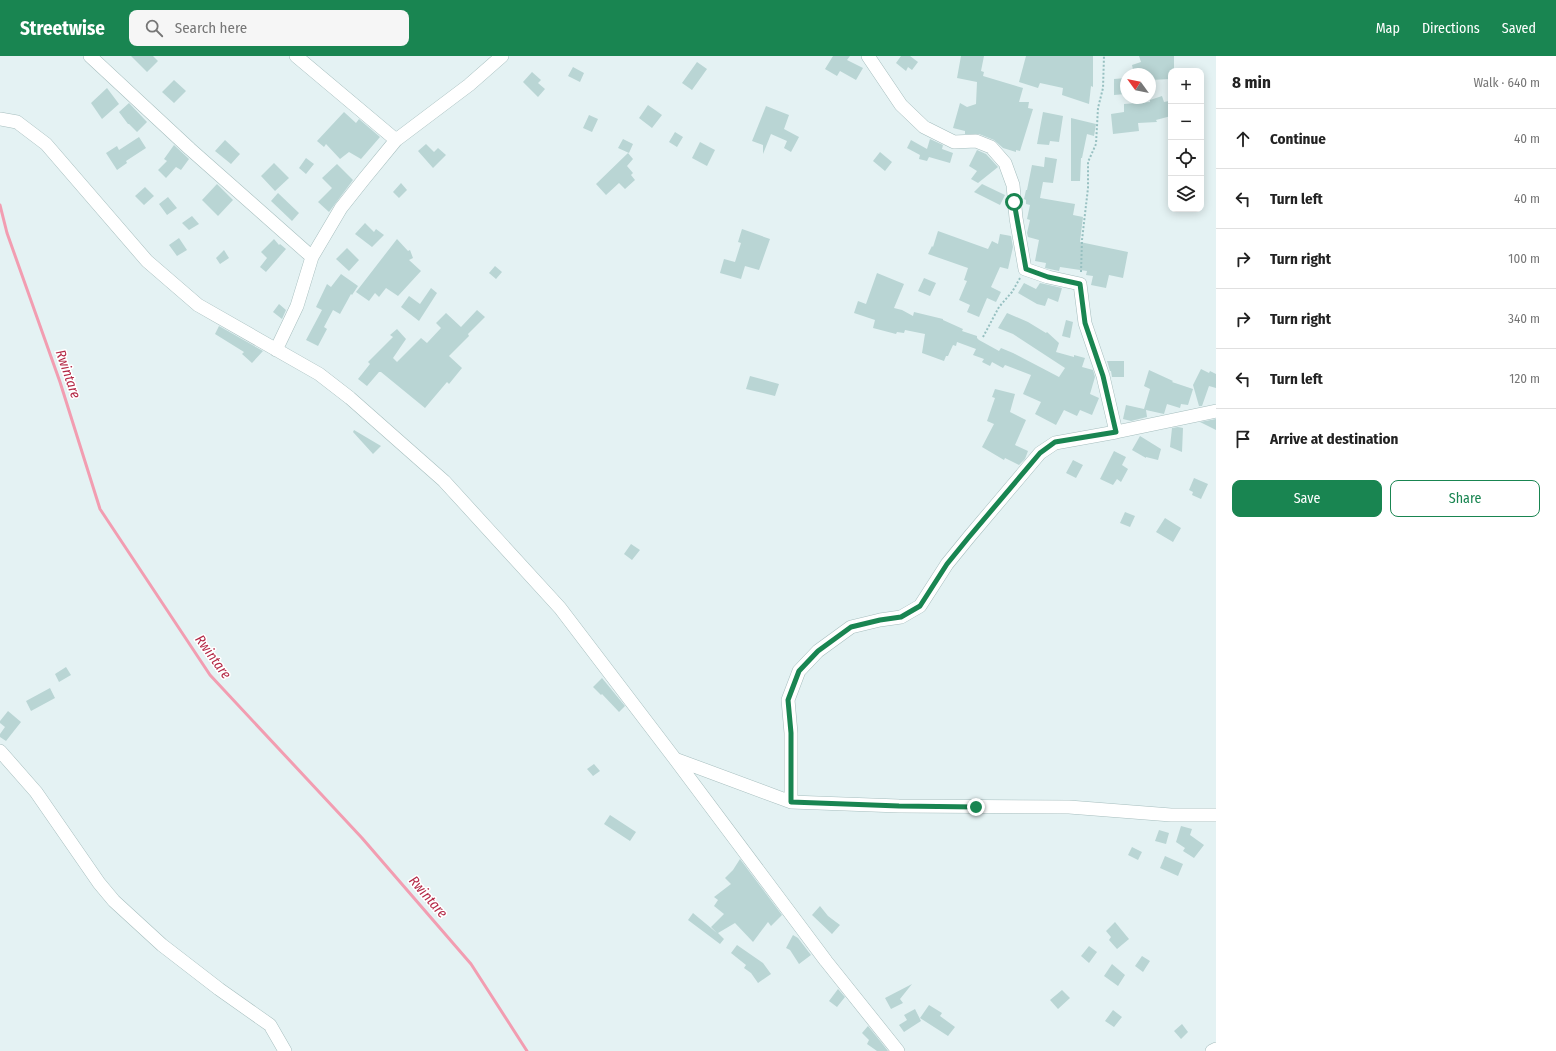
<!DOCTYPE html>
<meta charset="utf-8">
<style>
:root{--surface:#fff;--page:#f6f6f6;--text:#222;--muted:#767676;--line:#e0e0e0;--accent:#198551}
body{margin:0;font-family:"Fira Sans Condensed",sans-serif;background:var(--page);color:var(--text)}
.controls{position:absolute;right:12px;top:12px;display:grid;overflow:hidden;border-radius:8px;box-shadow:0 2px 10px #0003}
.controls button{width:36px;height:36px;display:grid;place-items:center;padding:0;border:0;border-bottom:1px solid var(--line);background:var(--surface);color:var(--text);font:20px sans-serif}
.compass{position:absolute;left:1120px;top:12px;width:36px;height:36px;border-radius:50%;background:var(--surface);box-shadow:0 2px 10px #0003;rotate:303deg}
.stop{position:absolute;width:12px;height:12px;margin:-9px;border:3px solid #198551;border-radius:50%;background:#fff}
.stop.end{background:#198551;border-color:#fff;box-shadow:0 1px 4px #0008}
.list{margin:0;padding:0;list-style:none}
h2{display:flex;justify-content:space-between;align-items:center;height:52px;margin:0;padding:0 16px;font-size:17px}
h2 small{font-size:13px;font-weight:400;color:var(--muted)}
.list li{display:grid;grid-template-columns:26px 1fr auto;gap:12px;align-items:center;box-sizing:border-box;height:60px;padding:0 16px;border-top:1px solid var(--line)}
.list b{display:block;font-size:15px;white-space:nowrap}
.list em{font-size:13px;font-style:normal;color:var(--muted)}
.actions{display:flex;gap:8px;padding:12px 16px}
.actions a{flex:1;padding:9px 0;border:1px solid var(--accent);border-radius:8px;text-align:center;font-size:14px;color:var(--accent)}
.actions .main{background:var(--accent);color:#fff}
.icon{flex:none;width:22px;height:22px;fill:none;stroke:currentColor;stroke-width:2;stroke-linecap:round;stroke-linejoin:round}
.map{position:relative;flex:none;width:1216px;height:995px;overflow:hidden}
header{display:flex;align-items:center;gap:24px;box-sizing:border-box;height:56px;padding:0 20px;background:var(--accent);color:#fff}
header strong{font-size:19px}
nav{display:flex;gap:22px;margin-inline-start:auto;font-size:14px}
.search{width:280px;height:36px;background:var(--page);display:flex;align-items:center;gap:10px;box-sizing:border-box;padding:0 14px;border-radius:8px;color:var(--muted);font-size:15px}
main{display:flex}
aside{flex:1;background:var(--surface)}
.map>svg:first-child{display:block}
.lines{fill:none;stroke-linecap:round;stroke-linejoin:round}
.stream{stroke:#f29db1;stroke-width:3}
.building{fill:#b9d5d4}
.minor-casing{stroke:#a6bebe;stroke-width:14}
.path{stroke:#97c0c1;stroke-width:2;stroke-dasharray:2 2;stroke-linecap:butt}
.minor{stroke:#fff;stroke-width:13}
.route{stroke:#198551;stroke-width:5}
.labels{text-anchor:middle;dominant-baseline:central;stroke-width:3;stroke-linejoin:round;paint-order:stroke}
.water-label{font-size:14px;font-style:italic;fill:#b42a47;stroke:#fff}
</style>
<header>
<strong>Streetwise</strong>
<div class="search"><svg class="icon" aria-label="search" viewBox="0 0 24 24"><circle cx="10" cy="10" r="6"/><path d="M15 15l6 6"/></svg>Search here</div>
<nav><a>Map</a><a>Directions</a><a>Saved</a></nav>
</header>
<main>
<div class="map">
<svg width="1216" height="995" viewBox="0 0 1216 995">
<rect width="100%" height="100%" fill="#e4f2f3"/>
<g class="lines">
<path class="stream" d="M0 149 7 177 60 326 100 453 210 619 362 782 471 908 527 995"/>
</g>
<path class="building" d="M131 0H153L158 5 147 16Z
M833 0H850L847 4 863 12 856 24 840 15 837 20 825 13Z
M901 0H910L918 6 912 14 908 11 906 15 896 7Z
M961 0H984L981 15 984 16 983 20 1023 32 1019 46H1029L1028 52 1033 53 1020 95 1016 94V96L1003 92 994 84 979 78H965V75L953 72 960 47 967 51 976 48 977 26 957 22Z
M1026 0H1093V31L1091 30 1089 48 1062 39 1063 32 1040 27 1038 32 1019 26Z
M1139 0H1174V15H1171V23L1150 24V18H1134L1132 9 1141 6Z
M697 6 707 13 692 34 682 27Z
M573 11 584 17 580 26 568 20Z
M532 16 541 24 538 27 545 33 538 41 523 26Z
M1126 22V38L1114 39V23Z
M174 24 186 35 174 47 162 36Z
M107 32 119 48 102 63 91 47Z
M1162 40 1164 46 1169 45 1171 60 1156 64 1157 66 1138 67 1139 75 1113 78 1111 58 1124 56V48L1150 46V44Z
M129 47 147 66 137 76 129 68H128L119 56Z
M648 49 662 59 652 72 639 62Z
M766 50 789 59 784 73 799 81 791 96 784 92 787 85 771 78 763 98V89L752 85Z
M344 56 356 67 359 63 380 81 361 103 349 96 340 103 326 88 324 91 317 85Z
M1043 56 1063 60 1059 86 1050 85 1049 89 1037 88Z
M589 59 598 63 592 76 583 72Z
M1071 62 1096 68 1094 80 1087 78 1082 102H1081L1080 125H1071Z
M675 76 683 81 677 91 669 86Z
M139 81 146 92 126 105 127 107 117 114 106 97 117 90 119 94Z
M623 83 633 88 629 97 618 92Z
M930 83 943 89 942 93 953 97 950 107 929 101 927 105 919 103 920 99 907 92 911 84 927 93Z
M225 84 240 98 231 108 215 95Z
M700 86 715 94 707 110 692 102Z
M426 88 434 96 438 92 446 99 433 112 418 95Z
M174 89 189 103 181 114 176 111 166 122 158 114 167 105 164 103Z
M977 94 986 98 998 111 978 127 971 123 977 115 969 110Z
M880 96 892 106 885 115 873 105Z
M628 97 633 103 627 110 633 117 631 119 635 124 625 133 619 127 606 139 596 128Z
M1045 101 1057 103 1053 127 1043 126 1040 142 1075 148 1073 159 1083 161 1080 186 1128 196 1123 222 1109 219 1106 232 1091 229 1093 220 1086 219 1087 215 1060 211 1059 215 1045 212 1046 207 1035 205 1039 184 1028 181 1027 177 1030 164 1027 163 1030 149 1026 148V144L1024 143 1026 134H1027L1032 109 1044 111Z
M306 102 314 108 306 118 299 112Z
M274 107 289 122 275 135 261 120Z
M337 108 353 124 329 156 318 146 332 132 322 122Z
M401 127 407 134 399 142 393 136Z
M217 128 233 144 218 160 202 144Z
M982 128 1005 139 1000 149 974 136Z
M145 131 154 140 144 149 135 140Z
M278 137 299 157 292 165 271 145Z
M168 141 177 152 167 159 159 148Z
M192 160 199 168 189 174 182 167Z
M365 167 374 176 376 173 384 179 372 191 355 178Z
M742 173 770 183 759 214 745 210 741 223 720 217 724 203 735 206 741 187 738 186Z
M938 175 988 193 992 185 998 188 1000 178 1011 180 1013 191 1008 213 1000 211 991 231 1001 236 996 246 987 242 979 261 967 256 970 249 959 244 967 225 964 224 968 212 928 198 932 190 933 191Z
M179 182 187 194 177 200 169 189Z
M274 183 279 189 280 188 286 193 266 216 260 211 267 202 261 196Z
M397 183 408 195 410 194 413 202 409 204 421 215 398 240 386 232 379 241 375 237 369 245 356 236Z
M347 192 359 204 349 215 336 203Z
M224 194 229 202 220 208 216 202Z
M495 210 502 216 496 223 489 217Z
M877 217 904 228 894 252 902 254 913 260 914 256 943 263V264L963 273 962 275 977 280V282L979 284 999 295 1001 292 1013 297 1059 321 1065 312 1013 278 998 272 1007 257 1028 266 1046 277 1047 276 1059 287 1056 296 1074 301V299L1085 302 1082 311 1093 314 1095 321 1090 338 1099 342 1092 359 1080 354 1077 360 1064 354 1056 369 1035 358 1041 346 1023 338 1031 319 1005 309 1003 312 992 306 990 310 982 306 984 303 973 299 976 293 957 286 956 290 953 289 948 300H946L944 305 922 297 925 278 905 274 904 277 897 276 896 278 873 272 875 264 854 257 858 245 866 248Z
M341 218 358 230 352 239 351 238 340 258 333 254 324 271 327 273 318 290 306 284 322 254 316 251 327 228 331 231Z
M924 222 936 227 930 240 918 235Z
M1024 227 1036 233 1040 227 1062 232 1058 246 1048 242 1045 250 1037 248 1018 237Z
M431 232 437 237 419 265 401 251 409 240 420 248Z
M279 248 286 254 282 263 273 256Z
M477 254 485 261 468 278 469 280 449 300 462 312 449 328 447 326 425 352 381 316H379L367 330 358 323 370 308 368 306 393 281 390 279 397 273 406 283 393 302 397 306 421 282 427 287 441 272 436 267 446 257 461 271Z
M1066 264 1073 266 1070 282 1062 280Z
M219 270 263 295 252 307 242 298 244 296 215 278Z
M1107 305H1124V321H1112L1111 315H1110Z
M1201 313 1209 317 1210 315 1216 318V332L1209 330 1202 350H1199L1193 329Z
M1149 314 1173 325 1172 326 1193 333 1188 349 1181 348 1180 352 1167 348 1164 358 1146 354 1147 361 1131 365 1123 363 1126 349 1144 353 1150 333 1144 330Z
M750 320 779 328 775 340 746 333Z
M995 333 1015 338 1010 356 1026 364 1015 389 1028 395 1025 403 1019 409 1005 402 1004 404 982 391 994 368 987 365 995 342 992 341Z
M1216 363V374L1200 366Z
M1178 371 1183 372 1182 396 1170 391 1172 372Z
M354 374 381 390 373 398 353 376Z
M1140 380 1161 393 1158 404 1146 401V402L1132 394Z
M1114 395 1126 401 1122 409 1128 413 1121 426 1117 423 1113 429 1100 423Z
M1073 404 1083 409 1076 422 1066 417Z
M1194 422 1208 428 1201 443 1192 439 1193 436 1189 434Z
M1125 456 1135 460 1130 471 1120 467Z
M1165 462 1181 472 1173 486 1156 476Z
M631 488 640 494 632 504 624 498Z
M66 611 71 619 59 626 55 618Z
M602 622 625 650 619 656 602 638 601 639 593 631Z
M50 632 55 642 31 655 26 645Z
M8 655 21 666 6 685 0 681V678L5 671 0 667V665Z
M594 708 600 715 593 720 587 713Z
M610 759 636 776 630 785 604 768Z
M1181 770 1192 773 1190 779 1204 789 1194 802 1183 795 1185 792 1176 786Z
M1159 774 1169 777 1166 788 1155 785Z
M1132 791 1142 796 1138 804 1128 799Z
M1165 800 1183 808 1178 820 1160 812Z
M740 803 782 859 771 870 768 866 753 886 735 867 718 877 724 883 720 888 688 864 693 857 717 877 711 871 724 858 714 850 718 844 714 841 731 828 725 822 733 814Z
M820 850 828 860 840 869 832 878 812 859Z
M1115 866 1129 883 1117 893 1109 884 1111 881 1106 875Z
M793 879 798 882 811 899 799 908 790 894 786 892Z
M737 889 763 907 771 918 758 927 751 917 744 912 746 909 731 897Z
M1089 890 1097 896 1089 907 1081 900Z
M1142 900 1150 905 1143 916 1135 910Z
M1112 908 1125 919 1118 930 1104 920Z
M912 928 900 943 903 947 891 953 885 942Z
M838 933 845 941 837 951 829 945Z
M1062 934 1070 942 1058 953 1050 944Z
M929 949 942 957 940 960 955 971 948 980 920 962Z
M915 953 921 965 904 976 899 969 907 964 904 959Z
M1113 954 1122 961 1114 971 1105 965Z
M1182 968 1188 976 1181 983 1174 975Z
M868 970 881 986 888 995H877L867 988 869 984 862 977Z"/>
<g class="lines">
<g class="minor-casing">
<path id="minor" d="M90 0 190 93 312 201
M296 0 396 84
M868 0 901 49 924 71 954 86 976 85 991 91 1005 107 1013 129 1016 162 1025 213 1048 221 1080 228 1085 267 1103 320 1116 376
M0 63 17 66 46 88 147 205 198 249 319 318 350 342 444 425 560 552 675 703 826 905 898 995
M276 294 297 250 312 201 341 152 364 123 396 84 469 29 502 0
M0 695 36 736 99 827 114 845 162 889 219 933 270 969 285 995
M675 703 791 746 899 750 1069 751 1171 759H1216
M791 746V677L788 644 799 615 818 595 851 571 880 564 901 561 920 550 947 508 969 481 1040 397 1055 387 1116 376 1216 355
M1212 995 1216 993"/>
</g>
<path class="path" d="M1081 216 1082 184 1088 132V106L1096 88 1098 52 1103 32 1104 0
M983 281 999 251 1012 236 1020 222"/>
<use href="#minor" class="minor"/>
</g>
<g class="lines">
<path class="route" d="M976 751 899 750 791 746V677L788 644 799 615 818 595 851 571 880 564 901 561 920 550 947 508 969 481 1040 397 1055 386 1116 376 1103 320 1085 267 1080 228 1048 221 1026 213 1014 146"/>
</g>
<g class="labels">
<g class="water-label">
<text transform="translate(68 318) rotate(71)">Rwintare</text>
<text transform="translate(213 601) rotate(54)">Rwintare</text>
<text transform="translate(428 841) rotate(49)">Rwintare</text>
</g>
</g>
</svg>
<div class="controls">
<button>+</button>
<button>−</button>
<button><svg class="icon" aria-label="locate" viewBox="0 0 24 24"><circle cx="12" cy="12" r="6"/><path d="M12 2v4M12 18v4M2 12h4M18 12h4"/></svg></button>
<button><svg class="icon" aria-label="layers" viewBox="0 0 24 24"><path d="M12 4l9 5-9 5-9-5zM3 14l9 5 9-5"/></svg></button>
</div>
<svg class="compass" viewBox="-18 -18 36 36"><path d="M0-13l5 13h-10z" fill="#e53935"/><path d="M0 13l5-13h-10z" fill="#767676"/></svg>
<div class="stop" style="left:1014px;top:146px"></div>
<div class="stop end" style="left:976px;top:751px"></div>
</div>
<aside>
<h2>8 min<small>Walk · 640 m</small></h2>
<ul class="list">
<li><svg class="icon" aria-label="ahead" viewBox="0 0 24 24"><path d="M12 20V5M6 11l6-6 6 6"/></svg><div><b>Continue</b></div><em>40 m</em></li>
<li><svg class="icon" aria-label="left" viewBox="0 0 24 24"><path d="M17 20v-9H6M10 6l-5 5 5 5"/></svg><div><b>Turn left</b></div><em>40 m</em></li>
<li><svg class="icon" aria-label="right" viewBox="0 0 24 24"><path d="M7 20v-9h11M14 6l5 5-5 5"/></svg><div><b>Turn right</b></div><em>100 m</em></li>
<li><svg class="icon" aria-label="right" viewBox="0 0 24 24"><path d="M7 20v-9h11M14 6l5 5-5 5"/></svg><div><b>Turn right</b></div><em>340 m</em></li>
<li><svg class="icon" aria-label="left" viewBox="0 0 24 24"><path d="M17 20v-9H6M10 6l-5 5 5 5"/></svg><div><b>Turn left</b></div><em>120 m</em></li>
<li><svg class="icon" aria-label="arrive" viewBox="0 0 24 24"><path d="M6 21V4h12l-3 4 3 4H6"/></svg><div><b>Arrive at destination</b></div></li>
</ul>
<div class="actions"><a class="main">Save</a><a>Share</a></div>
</aside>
</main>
